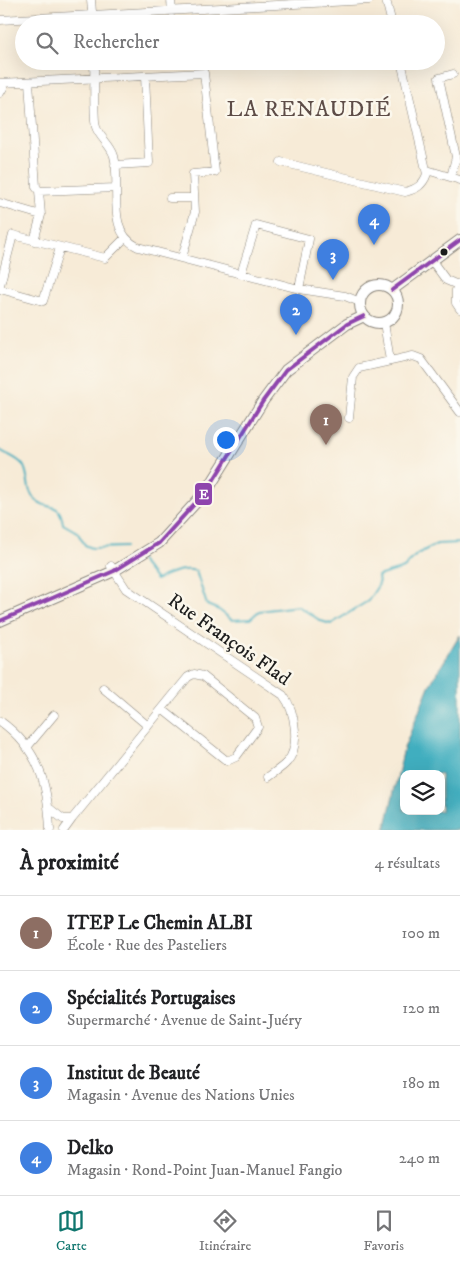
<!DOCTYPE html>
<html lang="fr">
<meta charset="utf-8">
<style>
:root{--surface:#fff;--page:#f2f2f2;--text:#202124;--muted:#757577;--line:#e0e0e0;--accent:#0f766e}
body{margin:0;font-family:"IM FELL DW Pica",serif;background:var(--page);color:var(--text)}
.controls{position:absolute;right:15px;bottom:15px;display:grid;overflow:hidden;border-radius:10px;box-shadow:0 5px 20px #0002}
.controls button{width:45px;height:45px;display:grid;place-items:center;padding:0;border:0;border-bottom:1px solid var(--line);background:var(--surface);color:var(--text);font:25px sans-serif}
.you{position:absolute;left:225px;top:439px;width:18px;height:18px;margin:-12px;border:4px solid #fff;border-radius:50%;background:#1a73e8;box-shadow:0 0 0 8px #1a73e833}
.badge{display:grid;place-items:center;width:32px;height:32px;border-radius:50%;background:var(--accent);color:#fff;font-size:16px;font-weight:700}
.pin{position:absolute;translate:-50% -41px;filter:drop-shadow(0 1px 2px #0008)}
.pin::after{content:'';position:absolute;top:26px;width:18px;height:15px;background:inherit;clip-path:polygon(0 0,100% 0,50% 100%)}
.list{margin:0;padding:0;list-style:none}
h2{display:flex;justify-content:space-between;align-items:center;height:65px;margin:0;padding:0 20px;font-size:21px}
h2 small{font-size:16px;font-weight:400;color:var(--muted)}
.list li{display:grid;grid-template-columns:32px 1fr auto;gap:15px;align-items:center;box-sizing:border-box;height:75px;padding:0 20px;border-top:1px solid var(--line)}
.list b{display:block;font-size:19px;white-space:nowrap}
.list p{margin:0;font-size:16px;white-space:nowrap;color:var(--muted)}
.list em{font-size:16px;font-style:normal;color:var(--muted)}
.icon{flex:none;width:28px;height:28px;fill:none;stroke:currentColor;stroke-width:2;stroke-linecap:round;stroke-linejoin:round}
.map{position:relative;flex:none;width:460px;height:830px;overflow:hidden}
.search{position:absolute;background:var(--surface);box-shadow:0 5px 20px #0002;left:15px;right:15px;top:15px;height:55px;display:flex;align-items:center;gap:12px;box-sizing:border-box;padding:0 18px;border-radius:28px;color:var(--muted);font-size:19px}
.sheet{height:365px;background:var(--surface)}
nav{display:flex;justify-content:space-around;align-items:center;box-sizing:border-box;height:70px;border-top:1px solid var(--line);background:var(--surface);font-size:14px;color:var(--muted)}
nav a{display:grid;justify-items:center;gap:2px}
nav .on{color:var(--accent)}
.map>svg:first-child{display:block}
.water{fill:#41aebf;stroke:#2e656e;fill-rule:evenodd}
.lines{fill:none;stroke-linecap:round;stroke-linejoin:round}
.stream{stroke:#41aebf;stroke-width:2}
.minor-casing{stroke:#8a847a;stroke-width:9}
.major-casing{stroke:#8a847a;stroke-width:12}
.minor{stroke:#fff;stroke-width:8}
.major{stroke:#fff;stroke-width:10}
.bus-1-casing{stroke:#fbf7ec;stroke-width:8}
.bus-1{stroke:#8e44ad;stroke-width:4}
.bus-dot{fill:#1c1c1c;stroke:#fbf7ec;stroke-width:2}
.labels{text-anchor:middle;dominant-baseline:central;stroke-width:5;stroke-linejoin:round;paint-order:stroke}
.street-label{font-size:20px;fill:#1c1c1c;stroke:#fbf7ec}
.quarter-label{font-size:22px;letter-spacing:1px;fill:#5d4c47;stroke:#fbf7ec}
.line-badge{stroke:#fbf7ec;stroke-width:2}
.badge-label{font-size:14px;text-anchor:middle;font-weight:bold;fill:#fff}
</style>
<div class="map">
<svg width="460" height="830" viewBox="0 0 460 830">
<rect width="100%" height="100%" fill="#fbf7ec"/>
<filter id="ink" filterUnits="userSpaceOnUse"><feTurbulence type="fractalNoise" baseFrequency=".02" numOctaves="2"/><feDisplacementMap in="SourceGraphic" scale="10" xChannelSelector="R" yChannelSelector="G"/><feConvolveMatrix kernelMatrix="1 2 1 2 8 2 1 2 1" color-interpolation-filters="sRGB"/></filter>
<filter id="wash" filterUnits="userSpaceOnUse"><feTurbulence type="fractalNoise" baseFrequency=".0096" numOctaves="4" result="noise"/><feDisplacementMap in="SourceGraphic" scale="20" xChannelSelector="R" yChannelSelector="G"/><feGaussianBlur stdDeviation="1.12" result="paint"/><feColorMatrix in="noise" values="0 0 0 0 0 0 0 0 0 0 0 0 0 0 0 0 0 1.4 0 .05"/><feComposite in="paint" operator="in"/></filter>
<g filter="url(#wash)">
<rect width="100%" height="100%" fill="#f7ebd7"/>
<path class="water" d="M460 635V830H385L404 748 429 686ZM404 774H441V811H404Z"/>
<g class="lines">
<path class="stream" d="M0 450C7 455 18 458 23 465 30 475 25 492 37 501 52 512 59 500 63 524L77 532 85 545 92 548 125 547
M139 559 156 580C168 574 181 567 196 571L207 605 219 610 232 620 250 619 259 611 298 606 321 621 331 624 368 601 379 584 378 576 404 568 417 554 437 544 460 543"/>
</g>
</g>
<g filter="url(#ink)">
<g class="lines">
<g class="minor-casing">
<path id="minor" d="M91 0 93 24
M171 0 172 12
M386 0 392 24
M0 20 369 0
M94 61C95 74 93 119 96 127 99 137 111 145 114 156 122 185 104 231 138 247L299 289 345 296 360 302
M29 82 36 187 39 191 116 188
M0 83 204 73 215 172 193 174 195 212 182 258
M0 84 3 88 0 93
M281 162 405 192C417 189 423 185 427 174L401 61
M115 165 149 163 145 76
M427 170 460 180
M451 177 456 157 439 78 453 74
M170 198H194
M0 203 41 215
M34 241 41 215 39 191
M432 261 446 280 460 286
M241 274 256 225 309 239 299 289
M460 283 456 290V303L460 309
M0 285 13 235 105 258 125 238
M0 289 43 301 60 248
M384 322 390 361
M349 418 353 377 359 368 413 356 421 359 460 412
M111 566 126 589 283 695C295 710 301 746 287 762 282 768 274 772 268 777
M103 688 148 726
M0 721C39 749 48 784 50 830
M28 746 54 715
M49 808 63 819H72L64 830
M72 819 188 677 194 674 203 676 255 718 258 727 236 757 227 761 162 709"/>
</g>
<g class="major-casing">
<path id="major" d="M360 304a19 19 0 1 1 38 0a19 19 0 1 1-38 0Z
M392 290 460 240
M0 621 114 571 159 543 208 489 263 401 286 370 347 324 364 316"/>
</g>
<use href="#minor" class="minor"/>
<use href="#major" class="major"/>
<g class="bus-1-casing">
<path id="bus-1" d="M392 290 460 240
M0 621 114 571 159 543 208 489 263 401 286 370 347 324 364 316"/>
</g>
<use href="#bus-1" class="bus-1"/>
</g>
</g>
<circle class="bus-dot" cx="444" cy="252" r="4.5"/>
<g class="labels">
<g class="street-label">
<text transform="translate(229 640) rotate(35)">Rue François Flad</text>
</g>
<g class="quarter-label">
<text x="309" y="109">LA RENAUDIÉ</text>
</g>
</g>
<rect class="line-badge" x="194" y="482" width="19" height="24" rx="5" fill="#8e44ad"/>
<g class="badge-label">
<text x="204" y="499">E</text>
</g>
</svg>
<div class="controls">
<button><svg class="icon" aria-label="layers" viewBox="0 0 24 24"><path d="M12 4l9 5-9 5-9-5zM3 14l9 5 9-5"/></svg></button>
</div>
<div class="you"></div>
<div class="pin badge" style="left:326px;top:445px;background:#8d6e63">1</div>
<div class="pin badge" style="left:296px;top:335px;background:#3f7fe0">2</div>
<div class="pin badge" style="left:333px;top:280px;background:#3f7fe0">3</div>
<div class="pin badge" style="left:374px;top:245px;background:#3f7fe0">4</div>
<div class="search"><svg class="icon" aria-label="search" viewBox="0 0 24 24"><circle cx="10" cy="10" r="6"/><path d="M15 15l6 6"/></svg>Rechercher</div>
</div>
<section class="sheet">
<h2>À proximité<small>4 résultats</small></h2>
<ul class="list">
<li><span class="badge" style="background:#8d6e63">1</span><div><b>ITEP Le Chemin ALBI</b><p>École · Rue des Pasteliers</p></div><em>100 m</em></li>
<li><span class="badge" style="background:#3f7fe0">2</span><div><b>Spécialités Portugaises</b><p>Supermarché · Avenue de Saint-Juéry</p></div><em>120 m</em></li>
<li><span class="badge" style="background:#3f7fe0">3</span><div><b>Institut de Beauté</b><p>Magasin · Avenue des Nations Unies</p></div><em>180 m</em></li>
<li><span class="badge" style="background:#3f7fe0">4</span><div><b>Delko</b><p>Magasin · Rond-Point Juan-Manuel Fangio</p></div><em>240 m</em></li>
</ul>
</section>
<nav>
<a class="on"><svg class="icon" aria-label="map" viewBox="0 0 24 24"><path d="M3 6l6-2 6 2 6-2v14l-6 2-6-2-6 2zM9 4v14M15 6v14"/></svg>Carte</a>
<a><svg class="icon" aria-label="directions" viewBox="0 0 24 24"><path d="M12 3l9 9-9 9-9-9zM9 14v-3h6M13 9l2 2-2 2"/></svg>Itinéraire</a>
<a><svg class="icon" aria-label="saved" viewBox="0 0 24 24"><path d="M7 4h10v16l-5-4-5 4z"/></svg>Favoris</a>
</nav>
